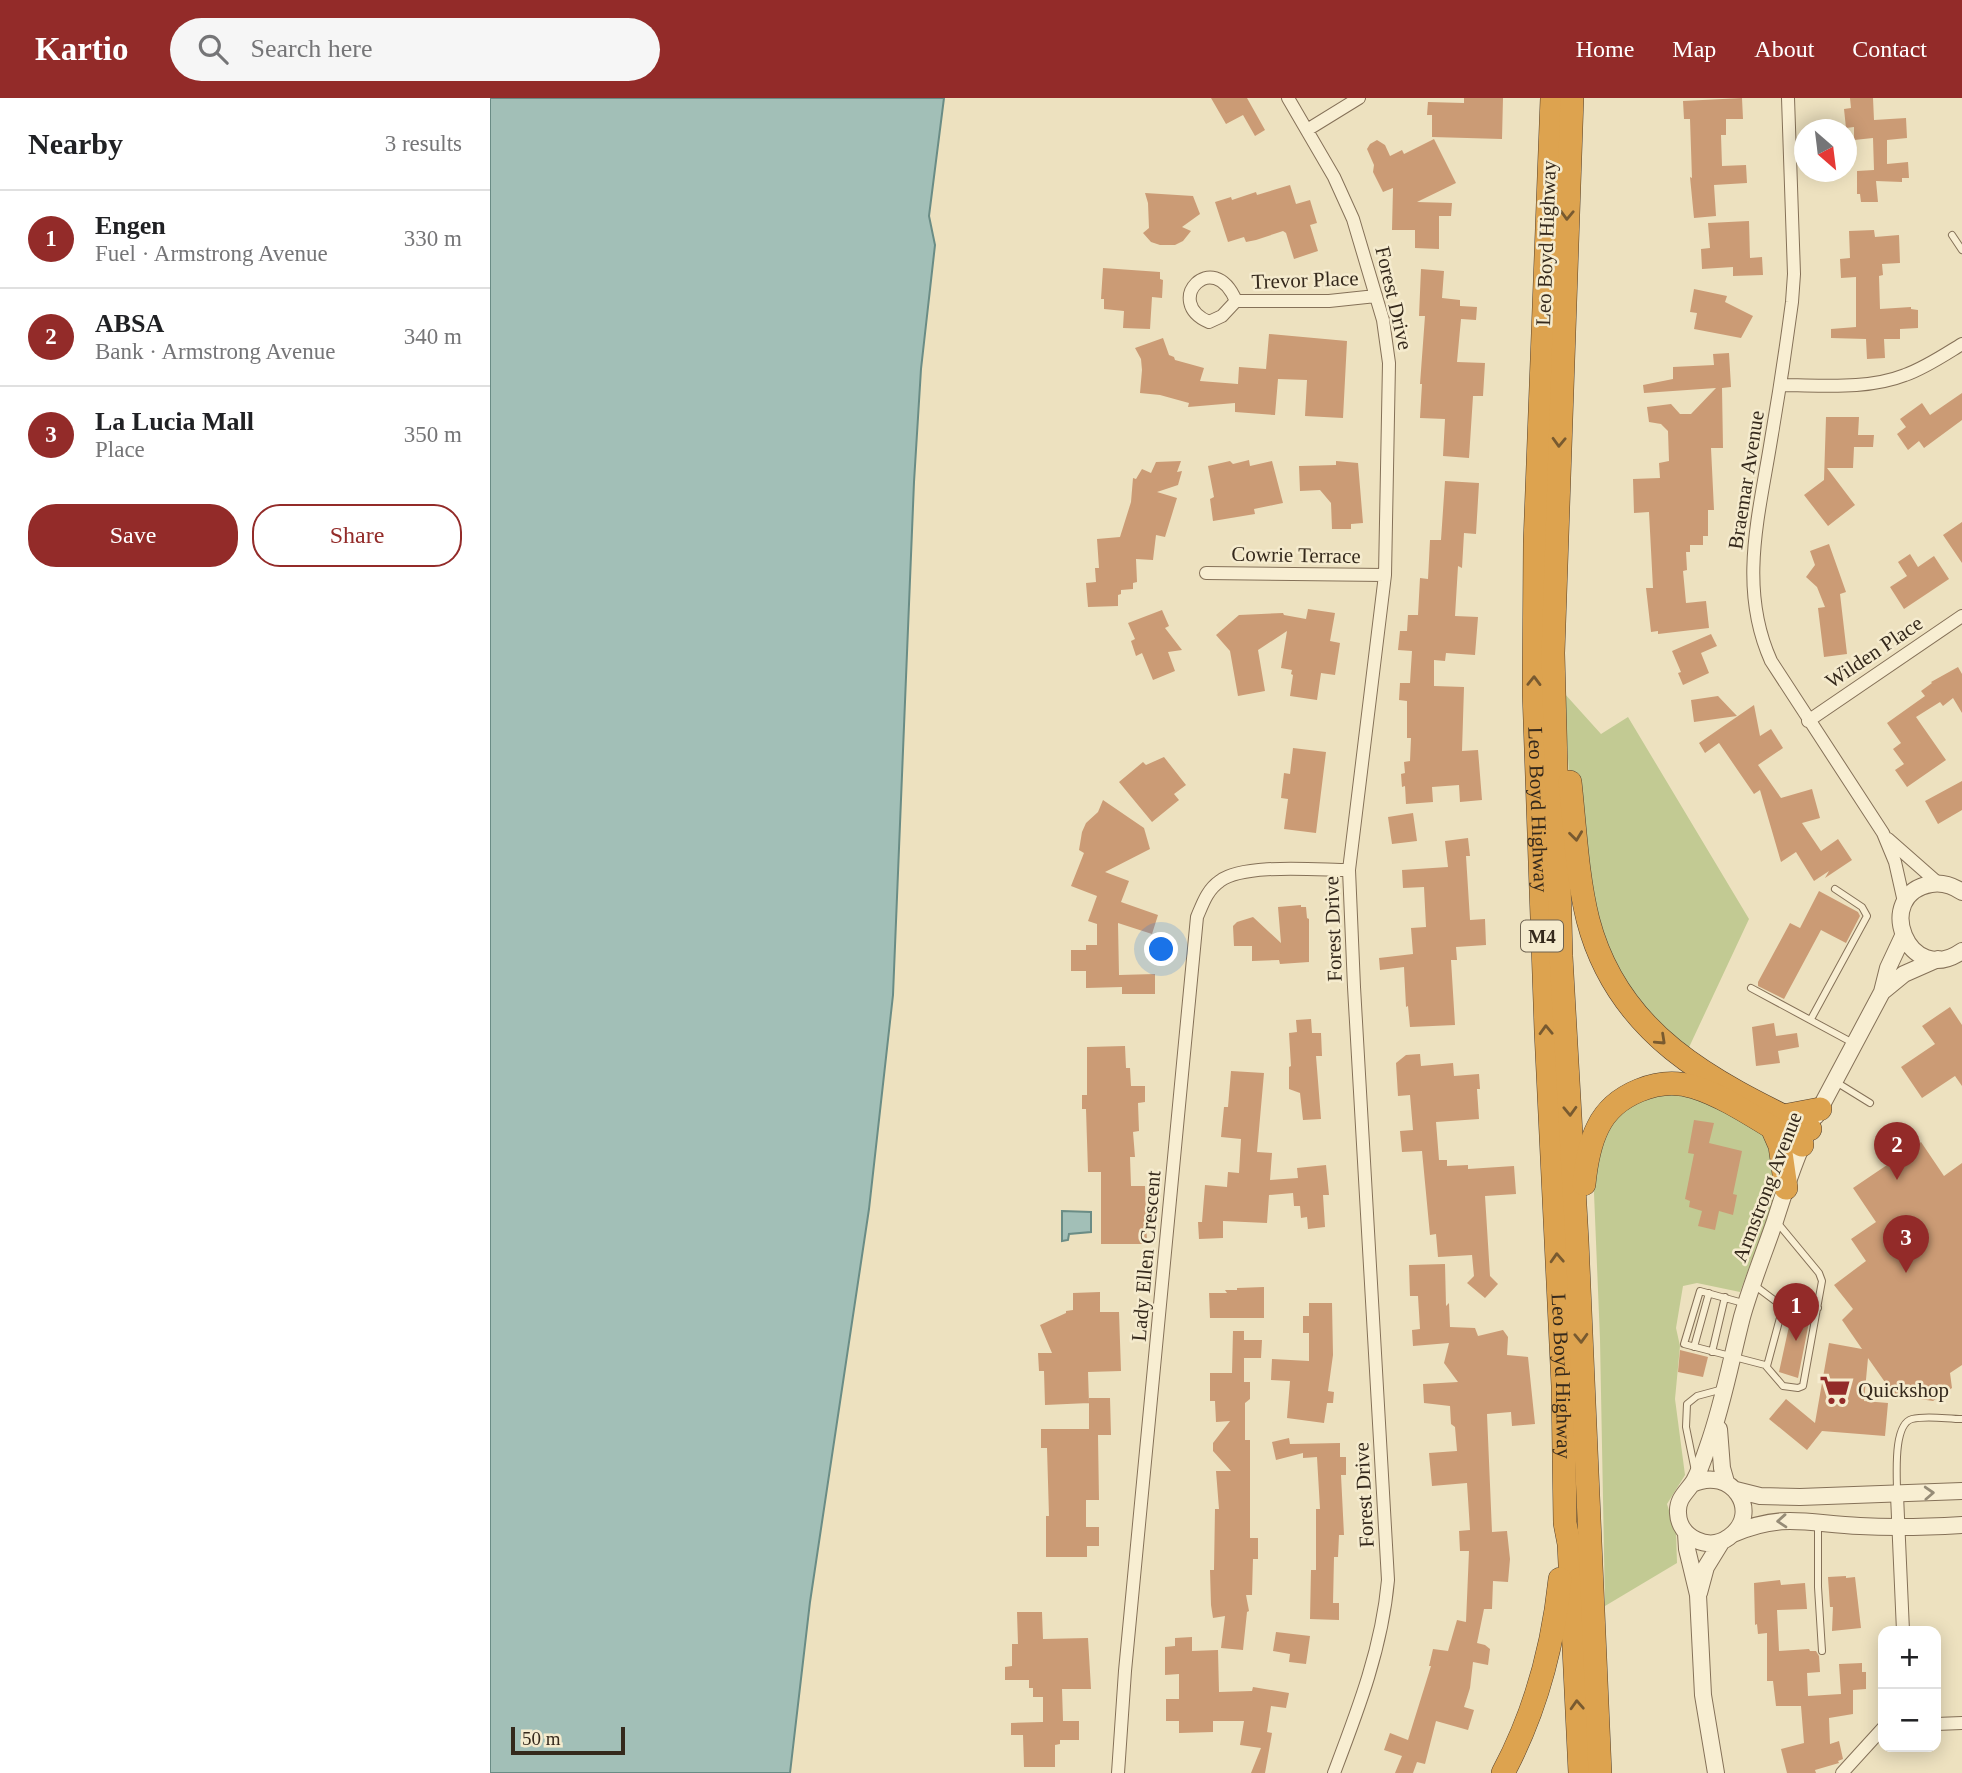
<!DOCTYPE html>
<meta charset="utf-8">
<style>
:root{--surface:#fff;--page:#f6f6f6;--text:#202124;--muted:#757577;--line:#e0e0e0;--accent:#932b29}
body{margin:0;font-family:"Times New Roman",serif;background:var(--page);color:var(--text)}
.controls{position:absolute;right:21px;bottom:21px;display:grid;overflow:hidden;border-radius:14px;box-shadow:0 4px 18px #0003}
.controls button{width:63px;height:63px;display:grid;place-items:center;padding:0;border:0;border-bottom:2px solid var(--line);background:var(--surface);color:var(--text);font:35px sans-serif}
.compass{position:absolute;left:1304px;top:21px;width:63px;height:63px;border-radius:50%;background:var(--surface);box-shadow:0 4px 18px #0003;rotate:152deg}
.scale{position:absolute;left:21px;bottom:18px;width:114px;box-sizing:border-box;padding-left:7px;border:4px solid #35291c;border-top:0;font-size:19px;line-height:24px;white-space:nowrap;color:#35291c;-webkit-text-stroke:5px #f5ebce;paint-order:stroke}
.you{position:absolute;left:672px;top:852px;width:24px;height:24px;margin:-18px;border:5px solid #fff;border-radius:50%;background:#1a73e8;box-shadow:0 0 0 10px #1a73e833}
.badge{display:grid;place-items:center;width:46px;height:46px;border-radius:50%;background:var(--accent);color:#fff;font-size:23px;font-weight:700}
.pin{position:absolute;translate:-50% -58px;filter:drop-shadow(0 2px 4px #0008)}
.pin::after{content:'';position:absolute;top:37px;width:24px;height:21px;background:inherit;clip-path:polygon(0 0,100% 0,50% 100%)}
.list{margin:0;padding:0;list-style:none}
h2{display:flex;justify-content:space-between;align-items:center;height:91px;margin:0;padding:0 28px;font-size:30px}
h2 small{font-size:23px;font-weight:400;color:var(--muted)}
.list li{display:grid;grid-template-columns:46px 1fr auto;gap:21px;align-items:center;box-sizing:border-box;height:98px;padding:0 28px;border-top:2px solid var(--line)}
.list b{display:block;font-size:26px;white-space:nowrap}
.list p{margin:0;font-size:23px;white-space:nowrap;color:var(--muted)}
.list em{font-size:23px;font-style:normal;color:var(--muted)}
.actions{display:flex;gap:14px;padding:21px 28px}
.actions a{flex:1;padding:16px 0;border:2px solid var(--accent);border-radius:28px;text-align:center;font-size:24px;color:var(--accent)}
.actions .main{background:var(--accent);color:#fff}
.icon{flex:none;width:38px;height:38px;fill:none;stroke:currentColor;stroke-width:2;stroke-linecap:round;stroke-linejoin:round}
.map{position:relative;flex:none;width:1472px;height:1675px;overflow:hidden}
header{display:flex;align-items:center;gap:42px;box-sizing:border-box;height:98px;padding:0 35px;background:var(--accent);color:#fff}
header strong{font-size:33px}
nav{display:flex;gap:38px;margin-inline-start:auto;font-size:24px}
.search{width:490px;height:63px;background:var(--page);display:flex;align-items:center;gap:18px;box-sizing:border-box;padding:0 24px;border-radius:38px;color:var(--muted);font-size:26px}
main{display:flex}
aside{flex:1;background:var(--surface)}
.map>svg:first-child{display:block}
.green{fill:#c2ca93}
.water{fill:#a2bfb7;stroke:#6a8c85;stroke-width:2}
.building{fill:#cb9b75}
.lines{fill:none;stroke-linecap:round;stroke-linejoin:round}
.service-casing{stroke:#857158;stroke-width:8}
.minor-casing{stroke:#857158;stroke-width:14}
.tertiary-casing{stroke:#857158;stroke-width:18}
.motorway-casing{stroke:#533f2c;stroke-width:24}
.service{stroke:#f8eed2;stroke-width:6}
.minor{stroke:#f8eed2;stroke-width:12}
.tertiary{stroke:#f8eed2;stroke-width:16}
.motorway{stroke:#dda34f;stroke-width:23}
.oneway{stroke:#785a30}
.oneway2{stroke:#968c77}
.labels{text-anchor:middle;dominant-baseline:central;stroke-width:5;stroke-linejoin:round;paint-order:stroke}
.shield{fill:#f5ebce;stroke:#6f6351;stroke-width:2}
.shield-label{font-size:19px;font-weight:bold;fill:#35291c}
.street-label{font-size:21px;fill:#35291c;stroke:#f5ebce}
.poi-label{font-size:21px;fill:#35291c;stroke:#f5ebce;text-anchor:start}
</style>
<header>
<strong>Kartio</strong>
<div class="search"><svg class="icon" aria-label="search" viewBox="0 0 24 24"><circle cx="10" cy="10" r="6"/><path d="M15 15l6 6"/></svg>Search here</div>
<nav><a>Home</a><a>Map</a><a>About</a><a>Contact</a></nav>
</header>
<main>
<aside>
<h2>Nearby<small>3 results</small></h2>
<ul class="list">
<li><span class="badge">1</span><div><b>Engen</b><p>Fuel · Armstrong Avenue</p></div><em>330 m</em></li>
<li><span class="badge">2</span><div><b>ABSA</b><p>Bank · Armstrong Avenue</p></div><em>340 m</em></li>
<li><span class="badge">3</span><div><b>La Lucia Mall</b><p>Place</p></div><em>350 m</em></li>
</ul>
<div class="actions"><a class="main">Save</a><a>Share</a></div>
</aside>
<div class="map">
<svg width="1472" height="1675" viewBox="0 0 1472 1675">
<rect width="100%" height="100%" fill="#ede1bf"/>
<path class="green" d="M1074 595 1111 636 1138 619 1259 821 1194 960 1114 873 1085 772Z
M1177 986 1301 1047 1287 1095 1250 1194 1207 1185 1193 1188 1186 1230 1190 1248 1185 1301 1195 1377 1177 1406 1186 1434 1187 1465 1115 1508 1110 1241 1104 1095 1106 1048 1123 1011Z"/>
<path class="water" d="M0 0H454L439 118 445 147 431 271 424 384 403 897 379 1111 320 1504 300 1675H0Z
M572 1113 601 1114V1134L579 1136 578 1142 572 1143Z"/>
<path class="building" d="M721 0H757L775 32 765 38 753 17 736 26Z
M974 0H1013L1012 41 942 39V17H937L938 4 974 5Z
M1252 0 1253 21H1236V37H1231L1232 68 1256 67 1257 85 1224 87 1226 118 1204 120 1200 79 1202 80 1200 21H1194L1193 3Z
M1360 0H1383L1384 22 1416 20 1417 40 1397 42V66L1418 64 1419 80H1412V84L1386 83 1388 104H1371L1370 96H1367V73L1384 72 1383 40 1364 42V29L1356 30 1354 11 1361 10Z
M944 41 966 85 927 104 962 105 961 118H949V151L925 150V132H902L903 90 893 94 883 74 884 67 877 51 880 46 887 42 895 47 900 58 912 52 914 56Z
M800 87 806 106 820 102 827 125 820 127 828 153 804 161 796 135 793 133 766 142 756 144 754 139 738 144 725 104 741 99 742 102 766 94 767 97Z
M655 95 703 98 710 116 692 129 701 133 693 143 685 147H670L661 144 653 135 659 130 658 105Z
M1259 123 1260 160 1272 159 1273 177 1243 178V169L1212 171 1211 151 1220 150 1218 125Z
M1384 132 1385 139 1409 137 1410 165 1392 166 1393 177 1389 178 1390 211 1421 209V211L1428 212V230L1410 231V241H1394L1395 260 1377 261 1376 241 1341 240V231L1366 229V179L1351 180 1350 161 1360 160 1359 133Z
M613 170 670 174V181L673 182 672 200 662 199 660 231 633 230 634 213 614 211V201H611Z
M931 171 954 173 952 200 970 202V208L987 209 986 222 971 221 967 264 995 265 993 298H983L979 360 953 358 955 321 930 320 932 286H930L935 218H929Z
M1204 191 1237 198 1235 204 1263 218 1251 240 1204 231 1207 215 1200 214Z
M779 236 857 243 853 320 815 318 817 282 788 281 785 317 745 314V305L698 309 699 305 670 297 650 295 652 272 651 261 645 250 673 240 679 257 684 259 685 262 714 270 710 283 748 286 749 269 776 271Z
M1239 255 1241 289 1232 290 1233 350H1221L1224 412H1218V438H1213V447H1200V454H1196L1197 472 1193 473 1196 505 1216 503 1219 530 1168 536V533L1161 534 1156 490H1163L1159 414 1144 415 1143 381 1170 380 1169 365 1179 363 1178 333 1171 326 1159 324 1157 309 1181 306 1190 316H1201L1226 290 1154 295 1153 287 1183 281V269L1224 267 1223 256Z
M1472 295V322L1434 350 1429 343 1418 352 1407 336 1416 329 1410 321 1432 305 1440 317Z
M1336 319H1369L1368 337H1384L1383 349H1364L1363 370H1337L1365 407 1338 428 1314 397 1334 382Z
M759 362 760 368 782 363 793 405 764 411 765 416 723 423 720 401 724 399 718 368 740 363 743 366Z
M691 363 687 374 692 373 688 387 667 394 687 400 675 439 666 437 663 462 646 461 647 484 643 485V491L631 492V496L628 497V508L598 509 596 485 606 484 605 470H609L607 441 630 439 641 404 643 380 646 381 652 371 661 375 666 364Z
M846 363 868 365 873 425 861 426V431H842L841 405 830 392 810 393 809 368 846 367Z
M955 383 989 385 986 436 974 435 972 470 968 468 965 518 988 519 985 557 956 555 955 563 944 562V588L974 589 972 653 988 652 992 702 970 704 969 687 942 689 943 704 916 706 915 688 912 689 911 676 915 675 914 664 920 663 921 640H917V603L909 602 910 585H920L922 553 908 552 910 533H917L918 517H928L930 480 938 481 940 442H951Z
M1472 424V465L1453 437Z
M1339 446 1356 494 1350 496 1357 556 1334 559 1328 510 1335 509 1327 489 1316 479 1325 467 1320 453Z
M1420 456 1428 469 1444 458 1459 481 1414 511 1400 489 1417 478 1408 464Z
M818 511 845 515 840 543 850 545 845 577 831 575 827 602 800 598 803 577 801 576 802 572 791 570 797 533 768 552 775 593 748 598 740 553 726 537 749 517 793 515 794 517 816 521Z
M672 512 679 528 675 530 692 552 678 554 685 573 663 582 652 555 646 558 641 543 645 541 638 525Z
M1221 536 1227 548 1211 555 1219 575 1193 587 1188 575 1191 574 1182 553Z
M1468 569 1472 576V615L1463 600 1453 608 1450 604 1426 619 1456 662 1417 689 1405 672 1414 666 1403 651 1411 645 1397 625 1435 598 1431 593 1442 585 1441 584Z
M1228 598 1247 618 1204 624 1201 602Z
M1264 607 1270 638 1281 631 1293 650 1268 667 1291 700 1322 691 1330 720 1312 725 1331 753 1348 741 1362 762 1335 780 1339 773 1324 783 1306 754 1291 764 1270 692 1264 696 1229 645 1215 655 1209 645Z
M803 650 836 654 826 735 794 731 798 701 791 700 794 675 800 676Z
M674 659 696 687 684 696 689 702 662 724 629 684 653 664 656 667Z
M1472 683V712L1448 726 1435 703Z
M613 702 654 730 660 751 615 774 639 783 631 804 668 817 662 836 628 825 629 877 665 876V896H632V889L596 890V873H581V852H596V847H607V826L598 823 607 798 581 788 594 755 589 752 592 734 596 725 608 714Z
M923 715 927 743 902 746 898 719Z
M978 740 980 758H976L980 822 995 821 996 847 966 849 967 862H961L965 927 920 929 918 908 916 909 914 869 890 872 889 860 923 856 921 830 936 829 934 789 913 790 912 772 958 769 955 743Z
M1329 793 1368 814 1370 818 1356 845 1331 832 1294 901 1268 888V884L1300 825 1310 830Z
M811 807V809H816L817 820 819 821V864L790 866 789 862 762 863V848H744L743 828 747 824 763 819 791 845 788 809Z
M1460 909 1472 927V988L1465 978 1432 1000 1411 969 1445 946 1432 928Z
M821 921 822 935H831L832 958H826L831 1021 813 1022 810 995 799 991V969L801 968 799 935 807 934 806 922Z
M1284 925 1286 938 1307 935 1309 949 1288 953 1290 965 1266 968 1262 929Z
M635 948 636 970H640L641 988H655V1004L648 1005 649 1033 643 1034 645 1059H640L641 1088H655L657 1146H611V1074H598L596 1011H592V997H597V949Z
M930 956 931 968 963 965 964 978 989 976 990 991H987L989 1021 946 1024 949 1062H957V1068L978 1067V1071L1024 1068 1026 1096 995 1098 1000 1178 1008 1186 995 1200 977 1185 984 1178 982 1157 948 1159 946 1136 940 1137 932 1053 912 1054 910 1033 923 1032 920 997 908 998 906 965 916 957Z
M741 973 774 975 767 1054 782 1055 780 1082 808 1080 807 1070 836 1067 839 1097H833L835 1129 818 1131 817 1119 811 1120 810 1108H804L803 1095 779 1097 777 1125 733 1123V1140L709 1141 708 1124H712L715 1087 737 1089 738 1074 749 1075 751 1041 731 1039 734 1009H738Z
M1204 1022 1224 1025 1219 1045 1252 1053 1243 1096 1247 1097 1243 1117 1229 1113 1225 1132 1208 1128 1212 1113 1199 1109 1200 1103 1195 1101 1204 1056 1198 1055Z
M1431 1044 1454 1078 1472 1065V1267L1460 1275 1462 1290 1443 1303 1404 1297 1378 1260 1374 1303 1398 1305 1395 1338 1332 1333 1317 1352 1279 1321 1296 1301 1325 1325 1339 1245 1372 1251 1352 1222 1363 1211 1344 1187 1376 1163 1361 1141 1386 1124 1363 1090Z
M955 1166 956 1208 959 1205 960 1229 985 1230 988 1238 1013 1232 1018 1239 1017 1257 1038 1259 1045 1326 1022 1328 1021 1314 997 1316 1002 1434 1017 1433 1020 1461 1018 1484 1003 1483 1002 1511H994L987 1545 995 1547 1000 1551 998 1567 983 1564 980 1590 974 1609 984 1612 978 1632 946 1623 935 1666 927 1664 923 1675H905L912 1658 894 1652 900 1635 918 1642 941 1568H939L943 1551 958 1553 967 1522 976 1524 979 1453H970L969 1433 980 1432 977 1385 942 1388 939 1355 967 1353 965 1329 961 1326 960 1308 934 1305 933 1286 968 1284 954 1265 959 1245 923 1248 922 1232 930 1231 928 1198H920L919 1167Z
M774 1189V1220H720L719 1195H737L735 1192H747V1190Z
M610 1194V1214H629L631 1273 598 1274 599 1305 555 1307 554 1273H549L548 1255H562L550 1227 576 1215V1213L583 1212V1195Z
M819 1205H842L843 1257 838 1293 844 1294 843 1305H837L834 1325 797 1320 800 1283 781 1282 782 1261 819 1263V1235H813V1218H819Z
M1303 1210 1321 1214 1308 1280 1289 1274Z
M743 1233H754V1242H772L771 1260H754V1284H760V1301L755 1305V1342H760V1440H768V1461H763L762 1497H756L759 1513 757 1514 753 1552 731 1550 735 1518 723 1520 721 1507 720 1472H724L725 1411H729L726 1373H741L723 1353V1345L740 1323 726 1324 725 1303H720V1275H742Z
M1190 1252 1218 1259 1213 1279 1188 1274Z
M599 1300H620L621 1337H608L609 1402H596V1429H609V1448H597V1459H556V1418H559L557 1350H551V1331H599Z
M799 1340 800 1346 850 1345V1359H856V1377H851L854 1437H849L848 1459H844L843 1505H849V1522L820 1521 821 1472H826V1411H830L827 1359 813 1360V1355L786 1362 782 1344Z
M1356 1478V1480L1365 1479 1371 1530 1342 1533 1343 1509H1340L1338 1479Z
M1290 1482 1291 1487 1315 1485 1317 1511 1287 1512 1289 1553 1319 1551 1320 1553H1326L1329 1558 1330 1574 1317 1575 1318 1598 1351 1596 1349 1566 1372 1565V1574H1376V1591L1363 1592V1616L1339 1620 1340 1646 1349 1643 1353 1661 1348 1663 1349 1665 1325 1672 1326 1675H1297L1291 1651 1314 1645 1311 1608H1286L1283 1583H1277V1535L1268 1536 1267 1526 1265 1527 1264 1485Z
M527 1514H552L553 1541 598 1540 601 1591H572L573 1623H589V1642H570V1646L565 1647V1669H534L533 1637H521V1625L553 1624V1599H543V1590H539V1582H515V1569L522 1568V1546H528Z
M786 1534 820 1538 816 1566 799 1564 800 1556 783 1553Z
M702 1539V1553L728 1552 729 1594 762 1593 763 1589 799 1595 796 1610 781 1608 777 1634 782 1635 775 1675H761L771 1650 750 1647 754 1623H723V1634L689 1635V1623H676V1601H689V1576L675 1577V1549L685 1548V1540Z"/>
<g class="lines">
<g class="service-casing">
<path id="service" d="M1462 137 1472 152
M1261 890 1363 945
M1321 921 1377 818 1372 809 1345 791
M1346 984 1380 1005
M1264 1187 1292 1208
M1253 1205 1210 1193 1194 1246 1275 1267 1293 1288 1308 1290 1313 1288 1332 1183 1329 1175 1286 1123
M1204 1249 1219 1195
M1222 1254 1235 1199
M1277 1268 1294 1205 1300 1203 1328 1210
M1205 1373 1196 1329 1197 1306 1207 1298 1233 1291
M1407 1393C1407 1377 1403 1326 1422 1321 1437 1317 1457 1321 1472 1321
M1328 1426V1489L1332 1553"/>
</g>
<g class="minor-casing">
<path id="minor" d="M798 0 844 79 863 121 893 222 899 265 895 477 859 772 864 889 898 1482C892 1550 868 1612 844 1675
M1298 0 1304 176 1302 204C1296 250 1289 296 1281 342 1269 417 1248 490 1281 563L1393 735 1405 764 1414 804
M817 32 869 0
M746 203C723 148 672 204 719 224L732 218 746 203H839L886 198
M1291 287C1331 287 1377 292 1415 277 1435 270 1454 257 1472 246
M716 475 895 477
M1318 623 1472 518
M1398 741 1448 785
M1407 1397 1413 1533
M1446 1626 1472 1625
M628 1675 635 1573 707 819C713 805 717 792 730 783 754 765 828 772 859 772
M1352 1675 1393 1630"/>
</g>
<g class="tertiary-casing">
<path id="tertiary" d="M1472 794C1462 787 1453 784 1441 786 1382 796 1418 891 1472 853
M1392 894 1414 876 1448 861
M1326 1018 1392 894 1398 870 1413 838
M1229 1331 1232 1370 1236 1384
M1202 1386C1242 1367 1273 1415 1239 1439 1219 1454 1189 1440 1188 1415 1187 1400 1197 1394 1204 1383 1210 1372 1214 1360 1218 1348 1233 1306 1241 1262 1252 1219 1261 1187 1274 1155 1285 1123 1294 1095 1303 1065 1316 1038
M1246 1392 1270 1398 1310 1399 1472 1393
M1196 1435 1197 1451 1208 1497 1213 1597 1226 1675
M1243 1436C1293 1414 1319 1426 1370 1428 1404 1430 1438 1429 1472 1427
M1209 1495 1216 1469 1232 1443"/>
</g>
<g class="motorway-casing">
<g id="motorway">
<path id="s1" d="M1062 0 1045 445 1044 594 1056 933 1073 1288 1075 1425 1079 1446 1090 1675"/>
<path d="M1082 0 1063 555 1071 858 1087 1143 1110 1675"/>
<path d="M1080 684C1085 729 1087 778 1098 822 1128 937 1221 983 1320 1031"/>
<path d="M1293 1018 1330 1011"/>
<path d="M1283 1032 1290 1048 1296 1090"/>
<path d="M1094 1086C1096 1066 1099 1047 1108 1029 1124 996 1169 978 1204 989 1240 1000 1278 1029 1312 1047"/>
<path d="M1013 1675C1045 1615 1063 1549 1070 1481"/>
</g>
</g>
<use href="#service" class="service"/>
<use href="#minor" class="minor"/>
<use href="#tertiary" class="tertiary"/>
<use href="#motorway" class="motorway"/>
</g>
<defs><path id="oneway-chevron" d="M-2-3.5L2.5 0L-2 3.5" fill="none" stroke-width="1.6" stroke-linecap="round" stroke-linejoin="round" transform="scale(1.75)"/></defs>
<g class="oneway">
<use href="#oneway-chevron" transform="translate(1077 117) rotate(92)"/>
<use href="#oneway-chevron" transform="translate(1069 344) rotate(92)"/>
<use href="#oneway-chevron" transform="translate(1044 583) rotate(-89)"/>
<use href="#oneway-chevron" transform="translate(1086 738) rotate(83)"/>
<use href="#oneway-chevron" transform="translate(1056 932) rotate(-92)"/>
<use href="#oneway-chevron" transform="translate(1171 942) rotate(43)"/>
<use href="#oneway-chevron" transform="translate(1080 1013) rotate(88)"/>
<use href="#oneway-chevron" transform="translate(1067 1160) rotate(-93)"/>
<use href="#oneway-chevron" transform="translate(1091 1240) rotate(88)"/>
<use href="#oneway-chevron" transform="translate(1087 1607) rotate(-93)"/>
</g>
<g class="oneway2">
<use href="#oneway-chevron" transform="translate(1439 1395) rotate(-3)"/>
<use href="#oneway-chevron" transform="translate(1292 1423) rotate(176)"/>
</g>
<defs>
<g id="supermarket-bare" transform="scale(2.415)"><path d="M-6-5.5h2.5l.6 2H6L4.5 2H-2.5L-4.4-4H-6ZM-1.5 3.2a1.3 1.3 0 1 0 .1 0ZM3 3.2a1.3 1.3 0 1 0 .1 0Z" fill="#932b29" stroke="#f5ebce" stroke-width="2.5" paint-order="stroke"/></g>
</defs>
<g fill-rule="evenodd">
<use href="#supermarket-bare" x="1345" y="1292"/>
</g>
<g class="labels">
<rect class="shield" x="1031" y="822.5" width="42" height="31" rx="5"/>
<g class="shield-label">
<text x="1052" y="838">M4</text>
</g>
<g class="street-label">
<text transform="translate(1056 145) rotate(-88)">Leo Boyd Highway</text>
<text transform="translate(815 182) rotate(-2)">Trevor Place</text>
<text transform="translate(904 200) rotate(77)">Forest Drive</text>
<text transform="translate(1256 382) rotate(-81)">Braemar Avenue</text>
<text transform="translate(806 457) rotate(1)">Cowrie Terrace</text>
<text transform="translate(1384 554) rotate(-34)">Wilden Place</text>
<text stroke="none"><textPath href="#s1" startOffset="712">Leo Boyd Highway</textPath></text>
<text transform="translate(843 831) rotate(-92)">Forest Drive</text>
<text transform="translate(1277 1089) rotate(-69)">Armstrong Avenue</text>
<text transform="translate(656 1158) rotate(-85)">Lady Ellen Crescent</text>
<text stroke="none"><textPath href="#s1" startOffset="1279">Leo Boyd Highway</textPath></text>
<text transform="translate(874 1397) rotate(-93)">Forest Drive</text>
</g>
<g class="poi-label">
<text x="1368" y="1292">Quickshop</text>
</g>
</g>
</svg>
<div class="controls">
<button>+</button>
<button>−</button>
</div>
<svg class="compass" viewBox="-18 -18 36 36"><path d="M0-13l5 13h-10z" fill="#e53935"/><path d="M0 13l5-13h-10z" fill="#757577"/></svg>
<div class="scale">50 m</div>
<div class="you"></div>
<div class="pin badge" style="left:1306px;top:1243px">1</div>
<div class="pin badge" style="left:1407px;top:1082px">2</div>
<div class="pin badge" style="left:1416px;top:1175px">3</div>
</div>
</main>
